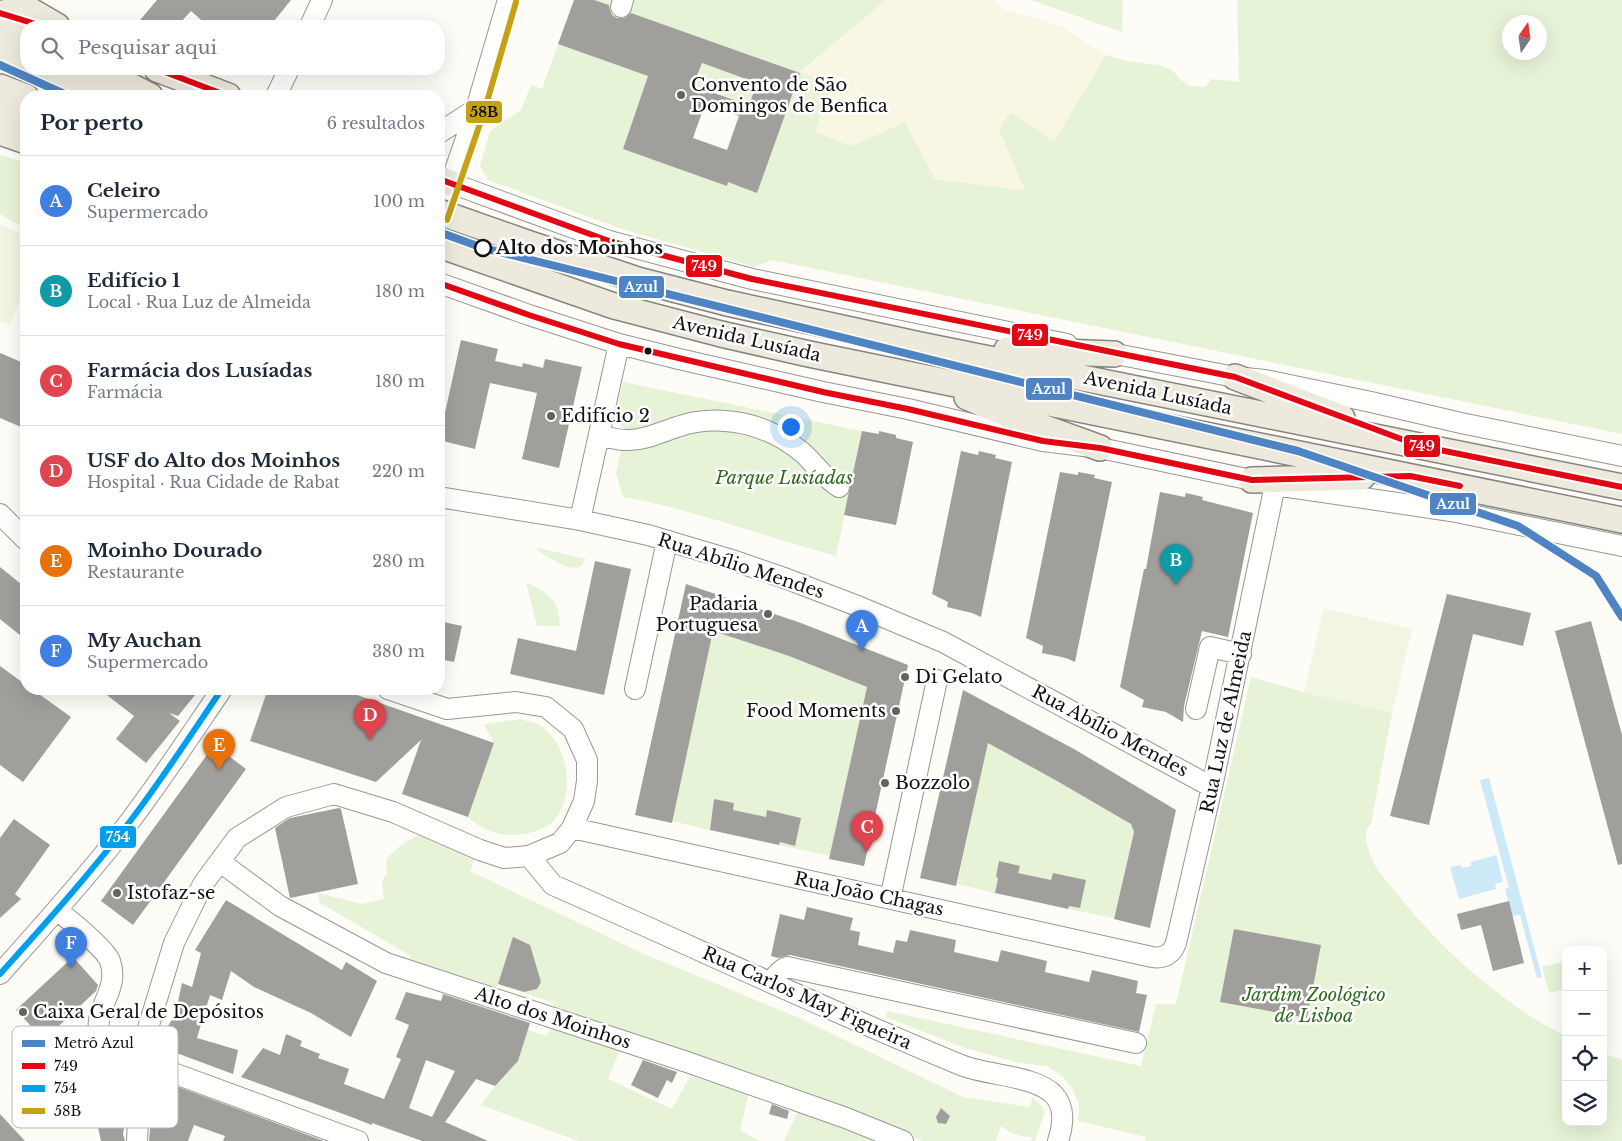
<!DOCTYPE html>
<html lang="pt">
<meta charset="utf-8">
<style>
:root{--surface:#fff;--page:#f6f6f7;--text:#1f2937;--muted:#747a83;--line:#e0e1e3;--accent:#2563eb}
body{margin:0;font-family:"Libre Baskerville",serif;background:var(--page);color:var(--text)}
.controls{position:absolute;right:15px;bottom:15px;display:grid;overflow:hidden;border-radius:10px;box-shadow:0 5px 20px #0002}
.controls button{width:45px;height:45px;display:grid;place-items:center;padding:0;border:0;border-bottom:1px solid var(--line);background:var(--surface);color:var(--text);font:25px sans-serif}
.compass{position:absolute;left:1502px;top:15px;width:45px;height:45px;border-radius:50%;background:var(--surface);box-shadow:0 5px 20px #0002;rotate:13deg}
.you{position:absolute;left:790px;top:426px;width:18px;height:18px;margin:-12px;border:4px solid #fff;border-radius:50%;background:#1a73e8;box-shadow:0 0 0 8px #1a73e833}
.badge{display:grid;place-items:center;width:32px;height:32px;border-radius:50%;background:var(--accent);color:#fff;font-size:16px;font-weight:700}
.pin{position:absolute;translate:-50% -41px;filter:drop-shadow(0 1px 2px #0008)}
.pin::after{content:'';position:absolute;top:26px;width:18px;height:15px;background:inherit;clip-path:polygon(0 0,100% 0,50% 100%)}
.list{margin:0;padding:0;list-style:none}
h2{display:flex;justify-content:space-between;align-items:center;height:65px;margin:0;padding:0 20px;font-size:21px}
h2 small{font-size:16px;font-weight:400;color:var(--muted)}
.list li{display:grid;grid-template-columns:32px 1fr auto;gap:15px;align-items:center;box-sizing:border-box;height:90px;padding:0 20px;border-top:1px solid var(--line)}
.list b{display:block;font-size:19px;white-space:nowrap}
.list p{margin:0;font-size:16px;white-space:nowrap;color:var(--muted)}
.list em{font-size:16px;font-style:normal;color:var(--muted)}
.icon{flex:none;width:28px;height:28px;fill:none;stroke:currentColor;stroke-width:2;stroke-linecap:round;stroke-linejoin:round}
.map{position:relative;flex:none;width:1622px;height:1141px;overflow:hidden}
.search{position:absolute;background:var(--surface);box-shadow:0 5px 20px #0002;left:20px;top:20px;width:425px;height:55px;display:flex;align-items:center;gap:12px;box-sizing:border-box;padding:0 18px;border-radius:20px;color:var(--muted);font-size:19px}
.panel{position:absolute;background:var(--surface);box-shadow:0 5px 20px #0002;left:20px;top:90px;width:425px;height:605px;border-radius:20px}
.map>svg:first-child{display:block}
.farmland{fill:#f9f7e4}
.green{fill:#e7f3d7;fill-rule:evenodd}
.pitch{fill:#f0f6e1}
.water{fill:#cde8f7}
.building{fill:#a19f9c;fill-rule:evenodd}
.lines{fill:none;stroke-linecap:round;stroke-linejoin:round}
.minor-casing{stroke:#979795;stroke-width:22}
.major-casing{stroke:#858482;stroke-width:28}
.minor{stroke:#fffffe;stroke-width:20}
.major{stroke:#ede9dc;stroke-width:25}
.major-bridge-casing{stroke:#858482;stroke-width:28;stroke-linecap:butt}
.major-bridge{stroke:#ede9dc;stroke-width:25}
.bus-1-casing{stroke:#fff;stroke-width:10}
.bus-2-casing{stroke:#fff;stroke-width:10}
.bus-3-casing{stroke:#fff;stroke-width:10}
.bus-1{stroke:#e30613;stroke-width:6}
.bus-2{stroke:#009fee;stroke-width:6}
.bus-3{stroke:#c4a213;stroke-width:6}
.metro-1-casing{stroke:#fff;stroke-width:11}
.metro-1{stroke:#4e84c4;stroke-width:8}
.poi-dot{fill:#646362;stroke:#fff;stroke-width:2}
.stop-dot{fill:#fff;stroke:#111;stroke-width:2.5}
.bus-dot{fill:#111;stroke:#fff;stroke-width:2}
.labels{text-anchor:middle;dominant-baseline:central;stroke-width:5;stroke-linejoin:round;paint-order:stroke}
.poi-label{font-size:18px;fill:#111;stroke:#fff;text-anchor:start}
.stop-label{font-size:18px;font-weight:bold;fill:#111;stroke:#fff;text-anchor:start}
.street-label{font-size:18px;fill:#111;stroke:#fff}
.park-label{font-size:18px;font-style:italic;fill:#2f6b1f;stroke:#fff}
.key{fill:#fff;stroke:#b8b8b8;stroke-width:1}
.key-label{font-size:14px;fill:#111}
.line-badge{stroke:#fff;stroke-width:2}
.badge-label{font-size:14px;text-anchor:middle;font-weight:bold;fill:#fff}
.pale-badge-label{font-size:14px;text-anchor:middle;font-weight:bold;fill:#111}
</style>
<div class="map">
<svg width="1622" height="1141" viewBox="0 0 1622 1141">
<rect width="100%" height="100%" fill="#fdfcf7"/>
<path class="farmland" d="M886 0H994L1003 9 1061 26 1106 55 1054 142 1010 112 999 130 1026 190 935 179 905 122 852 146 815 132 800 73Z"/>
<path class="green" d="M594 0H886L800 72 832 84 815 132 852 146 905 122 935 179 1025 190 999 130 1010 112 1054 141 1106 55 1126 61 1159 65 1168 68 1175 73 1180 79 1189 86 1205 87 1212 79 1239 82 1237 0H1622V434L772 260 755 267 622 229 488 180 480 166 490 131 521 110 531 85 542 89 558 44 648 76 623 149 727 185 728 182 757 192 800 73ZM1510 22H1540V52H1510Z
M1031 0H1123L1122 32Z
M702 63 757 83 749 105 693 86Z
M0 155 26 163V229L0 214Z
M623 382 862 431 836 556C765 537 696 510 623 497L616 473 625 429C610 421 621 396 623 382Z
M534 547 586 559C584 562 583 564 581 566 571 574 542 554 534 547Z
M526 583C538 587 550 594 556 605 559 611 559 620 560 626H537Z
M717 632 789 656 867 687 830 856 779 845 780 842 795 845 767 811 766 817 733 810 734 803 714 799 710 830 672 821 712 634Z
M1251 677 1304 692 1392 713 1371 824C1360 833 1370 856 1376 867 1381 875 1388 883 1395 891 1422 925 1454 959 1489 986 1513 1005 1538 1023 1566 1036V1122H1603V1053L1622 1060V1141H1145L1146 1137 1078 1121 1079 1104 1072 1088 1063 1077 1047 1066 1019 1063 962 1047 886 1017 887 1011 1141 1066 1156 1004H1176Z
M520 719C525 721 533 722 538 724 542 725 545 729 547 731 570 752 575 799 552 823 550 825 546 827 542 828 517 841 488 836 468 817L494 743 484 724Z
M988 743 1057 781 1131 824 1134 832 1114 918 1068 909 1069 906 1080 908 1086 880 1053 873 1051 880 1018 873 1019 866 998 878 995 893 957 884Z
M418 835 428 836 475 858 470 871 644 954 797 1017 963 1097 1030 1107 1032 1097 1040 1104 1045 1112 1035 1141H1031L1033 1137C1020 1137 1011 1134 1001 1126L996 1141H922L620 1032 552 1014 554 1003 498 984 494 993 408 965 411 956 322 904 320 905 318 893 362 904 384 899 382 882 387 873 386 859 401 845Z
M1566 961V989L1549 993 1542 967Z
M551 1027 620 1050 608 1079 672 1109 690 1076 749 1094 740 1130 760 1141H578L481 1105 495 1086 518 1061 527 1030 547 1036Z
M798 1111 874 1141H784Z"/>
<path class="pitch" d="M0 224 26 236V286L9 325 0 321Z
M1324 608 1412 629 1392 713 1304 692Z"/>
<path class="water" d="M1489 778 1542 977 1537 978 1520 915 1512 916 1505 889 1509 888 1480 780Z
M1496 855 1503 882 1495 884 1496 889 1459 899 1450 867 1461 865 1462 868 1471 866V862Z"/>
<path class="building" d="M157 0H291L270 26H208L191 11 177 26H135Z
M574 0H594L609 5 610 10 612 15 617 18H624L631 13 800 73 757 193 728 182 727 186 623 149 648 76 558 44ZM702 63 757 83 749 105 693 86ZM705 104 739 116 727 150 693 138Z
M461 340 498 349 495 361 522 367 523 363 543 368 545 359 582 367 559 468 522 459 537 393 490 383 475 449 439 440Z
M0 353 26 364V415L21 427 0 418Z
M862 431 879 434V431L896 435V438L913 442 896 525 844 515Z
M961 451 978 455 979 451 996 455 995 458 1012 462 981 617 972 613 947 607 948 602 932 594Z
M1060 472 1078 475V472L1095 475 1094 478 1112 482 1075 662 1066 658 1042 653 1043 646 1026 638Z
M1160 492 1185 497 1186 493 1203 497 1202 500 1253 513 1228 637 1202 631 1184 706 1183 722 1166 712 1142 707 1144 700 1120 687 1144 569H1146Z
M595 561 631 569 604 695 510 674 518 638 576 651Z
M0 567 26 588V640L0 619Z
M686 584 801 623 908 665 864 866 829 859 867 687 789 656 713 631 672 823 635 815Z
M1447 594 1531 613 1523 646 1473 634 1429 825 1390 816Z
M439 621 462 626 454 662 439 659Z
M1591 621 1622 735V864L1618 865 1555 631Z
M0 666 26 685V689H32L71 717 23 782 0 765Z
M99 689H200L178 716 169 713 180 721 146 763 116 739 134 716Z
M268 689H340L494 743 468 817 402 794 421 740 376 782 250 741Z
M963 690 1074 749 1176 810 1150 928 1114 919 1134 832 1131 824 1057 781 988 743 956 886 920 878Z
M214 745 246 769 133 925 101 901Z
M714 799 734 803 733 810 766 817 767 810 801 818 795 846 780 842 779 845 710 830Z
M339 808 341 809 358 884 290 898 275 828 290 818Z
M14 819 50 845 15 894 21 899 0 918V838Z
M999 861 1020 866 1018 873 1051 880 1053 873 1086 880 1080 908 1069 906 1068 909 995 893 998 878 996 877Z
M226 900 342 970 346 962 377 981 351 1037 311 1013 254 987 231 971 222 1000 210 995 197 1038 238 1050 233 1074 163 1048 159 1040 175 1015 182 983 192 987 201 953 195 950Z
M1509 901 1524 963 1493 971 1481 925 1461 930 1457 914Z
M807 907 853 918 850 930 860 932 858 945 893 953 896 940 907 942 910 930 956 940 954 952 998 962 1001 950 1047 961 1045 972 1089 982 1092 970 1138 981 1136 993 1147 995 1139 1032 790 955 778 958 771 956 780 914 804 920Z
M1234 929 1321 945 1307 1018 1220 1002Z
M513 937 530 945 541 982 537 989 524 992 498 984Z
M73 957 98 985 96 991 44 1040 16 1010Z
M406 992 441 1001 443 994 530 1023 518 1061 495 1086 476 1079 445 1122 488 1141H422L372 1123V1125L346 1115 241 1077 263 1048 280 1055 286 1034 302 1041 300 1046 320 1054 318 1058 349 1069 344 1084 384 1099 401 1059 396 1057 409 1025 395 1019ZM426 1060 455 1071 432 1117 409 1108Z
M643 1060 677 1072 672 1083 667 1080 658 1098 631 1085Z
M100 1068 129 1069 126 1116 123 1134 125 1141H101L95 1114 109 1111Z
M154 1078 324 1141H223L225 1136 194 1125 188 1141H149Z
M772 1104 789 1111 787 1119 769 1114Z
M941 1108 950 1116 946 1124 938 1123 936 1117Z
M0 1114 25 1141H0Z"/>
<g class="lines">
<g class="minor-casing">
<path id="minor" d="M621 7 623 0
M310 26 322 0
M276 96 289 69
M439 133 476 109
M451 183 609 241 752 279 1067 344
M439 217 476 109 508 0
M439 283 529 315 619 344 679 359 823 392 908 409 1043 441 1100 448 1275 485 1451 511 1622 546
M1100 351 1235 377 1265 380 1371 402 1461 423 1622 456
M599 435C609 437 619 441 629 440 646 440 661 432 677 427 705 417 739 419 767 431 780 436 792 444 803 453 815 464 824 478 839 487
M439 497 580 520 648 535 732 560 787 579 855 605 943 642 1212 787
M0 514 26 540
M580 520 619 344
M635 689 667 541
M1196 709 1210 647 1241 654
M572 828 1152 957C1164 959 1172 954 1176 943L1212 787 1275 485
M529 856 553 885C690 945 824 1009 961 1065 988 1076 1035 1075 1054 1095 1066 1108 1063 1126 1058 1141
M220 862 280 906 386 963 687 1062 846 1118 903 1141
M892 890 937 680
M57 910C69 920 105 948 110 961 120 989 95 1006 99 1032 100 1040 110 1047 116 1052L358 1141
M0 974C40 929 80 885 117 838 155 790 188 739 222 689
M769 982C776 977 781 968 787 967L1136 1043
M137 1141 141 1061 144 1041 174 943 203 884 237 838 286 807 334 794 393 812 480 850 504 858 529 856 560 843 572 828 584 801 587 781V760L573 729 546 707 516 702 447 709 388 689"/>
</g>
<g class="major-casing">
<path id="major" d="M15 0 19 4 57 26
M0 13 38 25
M0 32 26 43
M0 54 26 64
M39 69 115 96
M157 69 228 96
M98 72 125 83 150 96
M0 87 26 97
M0 112 26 121
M0 132 26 141
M439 179 451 183
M439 245 614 306 721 334 809 354 1622 520
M727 303 920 345 1622 487
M1007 350 1114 354
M1235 377 1342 418
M967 397 1009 415 1100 448
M1252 480 1362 477"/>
</g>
<use href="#minor" class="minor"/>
<use href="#major" class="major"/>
<g class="major-bridge-casing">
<path id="major-bridge" d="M439 212 527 243 638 280 727 303"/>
</g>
<use href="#major-bridge" class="major-bridge"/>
<g class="bus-1-casing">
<path id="bus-1" d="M0 13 42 26
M157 69 228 96
M439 179 609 241 752 279 1235 377 1420 446 1622 487
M439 283 529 315 619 344 823 392 908 409 1043 441 1100 448 1252 480 1410 476 1460 486"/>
</g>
<g class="bus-2-casing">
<path id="bus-2" d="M0 974C45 924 90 874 131 820 163 778 192 733 222 689"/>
</g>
<g class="bus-3-casing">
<path id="bus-3" d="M447 220 484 112 516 2"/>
</g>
<use href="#bus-1" class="bus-1"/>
<use href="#bus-2" class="bus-2"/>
<use href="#bus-3" class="bus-3"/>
<g class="metro-1-casing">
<path id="metro-1" d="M0 65 69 96
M439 232 483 248 1298 451 1518 526 1596 576 1622 617"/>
</g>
<use href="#metro-1" class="metro-1"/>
</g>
<g class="poi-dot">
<circle cx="681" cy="95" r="5"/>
<circle cx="551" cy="416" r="5"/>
<circle cx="768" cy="614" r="5"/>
<circle cx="905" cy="677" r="5"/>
<circle cx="896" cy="711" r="5"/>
<circle cx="885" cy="783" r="5"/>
<circle cx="117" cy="893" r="5"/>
<circle cx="23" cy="1012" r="5"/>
</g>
<circle class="stop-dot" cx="483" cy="248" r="8"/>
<circle class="bus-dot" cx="648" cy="351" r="4.5"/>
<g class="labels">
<g class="poi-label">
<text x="691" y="85">Convento de São<tspan x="691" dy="21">Domingos de Benfica</tspan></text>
<text x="561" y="416">Edifício 2</text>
<text x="758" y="604" text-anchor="end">Padaria<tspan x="758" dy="21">Portuguesa</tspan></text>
<text x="915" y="677">Di Gelato</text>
<text x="886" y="711" text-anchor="end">Food Moments</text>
<text x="895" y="783">Bozzolo</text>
<text x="127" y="893">Istofaz-se</text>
<text x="33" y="1012">Caixa Geral de Depósitos</text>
</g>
<g class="stop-label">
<text x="496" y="248">Alto dos Moinhos</text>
</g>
<g class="street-label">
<text transform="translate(747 339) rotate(13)">Avenida Lusíada</text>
<text transform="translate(1158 393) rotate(12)">Avenida Lusíada</text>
<text transform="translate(741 566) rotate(18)">Rua Abílio Mendes</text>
<text transform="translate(1226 722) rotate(-78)">Rua Luz de Almeida</text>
<text transform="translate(1110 731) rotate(28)">Rua Abílio Mendes</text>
<text transform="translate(869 894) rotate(12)">Rua João Chagas</text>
<text transform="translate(807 998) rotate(24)">Rua Carlos May Figueira</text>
<text transform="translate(553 1018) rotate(18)">Alto dos Moinhos</text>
</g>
<g class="park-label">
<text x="784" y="478">Parque Lusíadas</text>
<text x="1314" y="995">Jardim Zoológico<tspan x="1314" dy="21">de Lisboa</tspan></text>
</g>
</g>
<rect x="12" y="1026" width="166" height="102" rx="8" class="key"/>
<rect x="22" y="1040" width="23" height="7" fill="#4e84c4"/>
<rect x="22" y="1063" width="23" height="6" fill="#e30613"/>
<rect x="22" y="1085" width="23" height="7" fill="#009fee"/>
<rect x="22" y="1108" width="23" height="6" fill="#c4a213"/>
<g class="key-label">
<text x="54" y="1048">Metrô Azul</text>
<text x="54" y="1071">749</text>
<text x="54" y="1093">754</text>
<text x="54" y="1116">58B</text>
</g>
<g class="line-badge">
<rect x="465" y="100" width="38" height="24" rx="5" fill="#c4a213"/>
<rect x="685" y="254" width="38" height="24" rx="5" fill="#e30613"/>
<rect x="618" y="275" width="47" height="24" rx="5" fill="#4e84c4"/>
<rect x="1011" y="323" width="38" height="24" rx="5" fill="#e30613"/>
<rect x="1025" y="377" width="48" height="24" rx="5" fill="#4e84c4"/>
<rect x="1403" y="434" width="38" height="24" rx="5" fill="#e30613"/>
<rect x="1429" y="492" width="48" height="24" rx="5" fill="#4e84c4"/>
<rect x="99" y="825" width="38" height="24" rx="5" fill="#009fee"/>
</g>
<g class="badge-label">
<text x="704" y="271">749</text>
<text x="641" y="292">Azul</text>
<text x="1030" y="340">749</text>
<text x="1049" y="394">Azul</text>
<text x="1422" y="451">749</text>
<text x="1453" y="509">Azul</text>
<text x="118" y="842">754</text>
</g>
<g class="pale-badge-label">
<text x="484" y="117">58B</text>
</g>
</svg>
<div class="controls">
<button>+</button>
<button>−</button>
<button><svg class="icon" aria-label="locate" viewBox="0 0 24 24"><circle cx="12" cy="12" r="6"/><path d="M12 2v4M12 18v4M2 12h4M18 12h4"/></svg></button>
<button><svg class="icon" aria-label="layers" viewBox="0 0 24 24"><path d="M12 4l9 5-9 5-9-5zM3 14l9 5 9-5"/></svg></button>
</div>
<svg class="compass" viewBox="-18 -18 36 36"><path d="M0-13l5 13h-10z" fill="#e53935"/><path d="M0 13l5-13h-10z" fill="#747a83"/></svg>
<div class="you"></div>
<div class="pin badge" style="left:862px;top:651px;background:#3f7fe0">A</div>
<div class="pin badge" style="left:1176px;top:585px;background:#0f9aa8">B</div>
<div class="pin badge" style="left:867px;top:852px;background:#e0444e">C</div>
<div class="pin badge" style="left:370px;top:740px;background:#e0444e">D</div>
<div class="pin badge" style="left:219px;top:770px;background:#e8710a">E</div>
<div class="pin badge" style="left:71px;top:968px;background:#3f7fe0">F</div>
<div class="search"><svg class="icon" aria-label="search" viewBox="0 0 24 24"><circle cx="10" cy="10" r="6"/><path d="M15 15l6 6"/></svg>Pesquisar aqui</div>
<section class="panel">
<h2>Por perto<small>6 resultados</small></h2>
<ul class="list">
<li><span class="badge" style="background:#3f7fe0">A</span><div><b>Celeiro</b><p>Supermercado</p></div><em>100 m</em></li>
<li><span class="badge" style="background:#0f9aa8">B</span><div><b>Edifício 1</b><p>Local · Rua Luz de Almeida</p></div><em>180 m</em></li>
<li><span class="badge" style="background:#e0444e">C</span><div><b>Farmácia dos Lusíadas</b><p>Farmácia</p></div><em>180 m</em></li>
<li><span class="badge" style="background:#e0444e">D</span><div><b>USF do Alto dos Moinhos</b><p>Hospital · Rua Cidade de Rabat</p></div><em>220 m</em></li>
<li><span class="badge" style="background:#e8710a">E</span><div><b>Moinho Dourado</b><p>Restaurante</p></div><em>280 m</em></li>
<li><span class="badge" style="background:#3f7fe0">F</span><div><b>My Auchan</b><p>Supermercado</p></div><em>380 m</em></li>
</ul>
</section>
</div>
